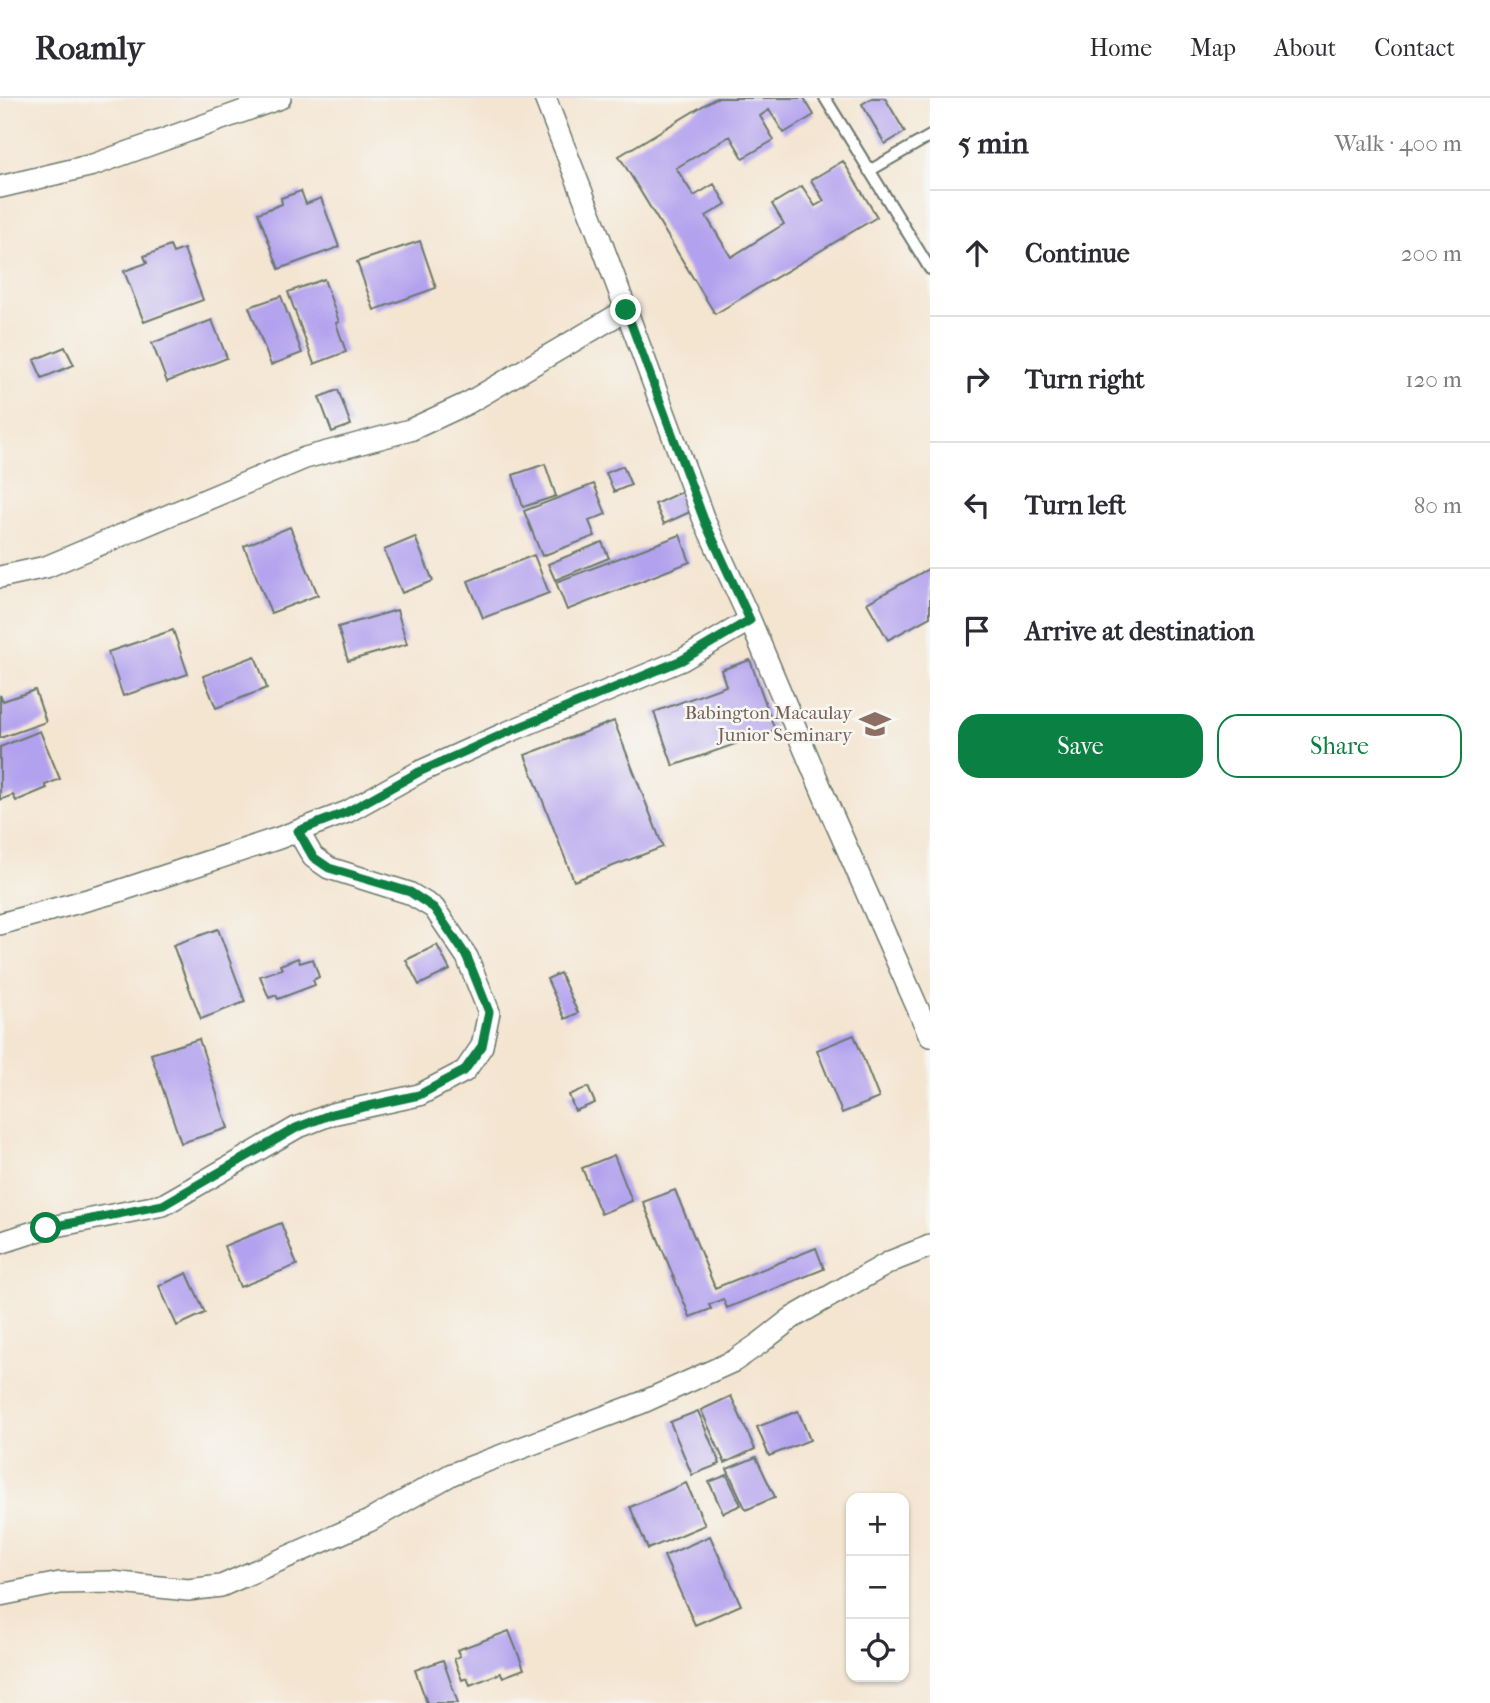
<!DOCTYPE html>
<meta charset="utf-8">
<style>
:root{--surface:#fff;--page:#f2f2f3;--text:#2b2b33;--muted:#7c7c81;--line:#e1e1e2;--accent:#0b8043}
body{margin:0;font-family:"IM FELL French Canon",serif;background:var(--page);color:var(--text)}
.controls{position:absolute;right:21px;bottom:21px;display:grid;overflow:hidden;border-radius:14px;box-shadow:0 2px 5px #0004}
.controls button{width:63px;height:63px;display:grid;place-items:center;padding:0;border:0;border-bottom:2px solid var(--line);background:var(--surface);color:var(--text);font:35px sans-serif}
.stop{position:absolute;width:21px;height:21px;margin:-16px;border:5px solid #0b8043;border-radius:50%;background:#fff}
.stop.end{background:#0b8043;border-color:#fff;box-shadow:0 2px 7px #0008}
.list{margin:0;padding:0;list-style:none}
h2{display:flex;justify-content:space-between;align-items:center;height:91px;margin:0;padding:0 28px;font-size:30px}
h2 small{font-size:23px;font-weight:400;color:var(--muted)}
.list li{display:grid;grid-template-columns:46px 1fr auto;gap:21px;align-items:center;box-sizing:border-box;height:126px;padding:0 28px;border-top:2px solid var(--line)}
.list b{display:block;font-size:26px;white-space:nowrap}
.list em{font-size:23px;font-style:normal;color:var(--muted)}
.actions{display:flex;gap:14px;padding:21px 28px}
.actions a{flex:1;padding:16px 0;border:2px solid var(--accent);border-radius:21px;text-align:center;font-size:24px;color:var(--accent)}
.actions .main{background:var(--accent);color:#fff}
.icon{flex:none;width:38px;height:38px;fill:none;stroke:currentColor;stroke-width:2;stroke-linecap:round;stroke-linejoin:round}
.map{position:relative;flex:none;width:930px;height:1605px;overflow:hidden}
header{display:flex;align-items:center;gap:42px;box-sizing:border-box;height:98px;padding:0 35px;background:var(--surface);border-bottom:2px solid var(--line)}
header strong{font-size:33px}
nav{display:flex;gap:38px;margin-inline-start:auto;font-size:24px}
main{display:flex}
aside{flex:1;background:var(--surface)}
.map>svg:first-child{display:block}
.building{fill:#b2a1ee}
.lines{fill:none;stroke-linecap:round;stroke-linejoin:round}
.lane-casing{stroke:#6a786b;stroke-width:14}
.street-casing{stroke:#6a786b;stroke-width:24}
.lane{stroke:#fff;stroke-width:10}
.street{stroke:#fff;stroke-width:21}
.route{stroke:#0b8043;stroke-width:9}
.labels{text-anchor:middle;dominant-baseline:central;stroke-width:5;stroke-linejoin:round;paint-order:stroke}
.education-label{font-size:19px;fill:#785e54;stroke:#f6f6f2;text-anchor:end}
</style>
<header>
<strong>Roamly</strong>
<nav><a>Home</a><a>Map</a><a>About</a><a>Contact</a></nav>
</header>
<main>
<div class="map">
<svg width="930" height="1605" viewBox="0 0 930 1605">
<rect width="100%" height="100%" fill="#f6f6f2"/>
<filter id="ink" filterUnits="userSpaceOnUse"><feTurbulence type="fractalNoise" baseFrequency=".0143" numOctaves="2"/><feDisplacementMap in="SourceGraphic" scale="14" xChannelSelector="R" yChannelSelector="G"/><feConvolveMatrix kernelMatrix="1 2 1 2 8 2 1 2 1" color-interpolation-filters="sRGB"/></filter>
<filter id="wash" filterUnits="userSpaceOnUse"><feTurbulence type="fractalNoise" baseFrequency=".00686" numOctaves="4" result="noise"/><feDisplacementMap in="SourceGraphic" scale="28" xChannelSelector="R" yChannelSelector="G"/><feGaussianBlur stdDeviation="1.57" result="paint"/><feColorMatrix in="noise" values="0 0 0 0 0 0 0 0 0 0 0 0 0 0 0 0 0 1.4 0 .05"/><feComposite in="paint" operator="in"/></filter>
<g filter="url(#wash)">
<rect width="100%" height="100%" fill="#f4e5d1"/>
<g id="blocks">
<path class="building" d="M716 0H804L814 17 784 35 769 12 760 18 774 42 743 60 730 38 676 70 694 98 714 86 726 106 706 118 731 159 784 126 772 106 802 88 815 108 824 103 811 82 843 63 877 119 715 216 619 58Z
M872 0H885L905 34 885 46 862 6Z
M301 93 306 106 321 100 339 149 279 171 258 115 282 106 281 100Z
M420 143 436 190 374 212 357 164Z
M170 148 173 155 184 151 203 202 144 224 124 173 147 165 144 158Z
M324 181 339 224 336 225 346 254 314 266 288 194Z
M281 198 302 255 271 267 249 209Z
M212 222 227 260 167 284 152 245Z
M65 249 74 267 42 280 34 262Z
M338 292 351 327 332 334 319 299Z
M545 366 556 398 523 409 513 377Z
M623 368 631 387 614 394 606 375Z
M594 386 606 416 589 423 595 438 542 458 524 413Z
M683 393 692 413 664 426 655 406Z
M290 429 318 497 271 515 244 448Z
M680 437 690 464 567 512 556 484Z
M415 439 433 483 402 495 384 452Z
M602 444 609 460 555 482 548 466Z
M534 457 549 495 483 520 468 483Z
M930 470V519L888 542 867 505Z
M397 512 407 546 348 563 338 529Z
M173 532 188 576 123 598 108 554Z
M255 558 267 590 216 610 203 578Z
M750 562 775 632 673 668 654 614 726 588 721 572Z
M35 592 46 624 0 640V597L3 603Z
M614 623 663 749 574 783 525 657Z
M40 633 60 681 45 687 47 690 16 703 13 697 0 702V649Z
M218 831 245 904 201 921 173 847Z
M437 847 450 872 419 887 406 862Z
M298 860 300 865 313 861 319 879 313 882 315 887 278 901 276 897 269 900 260 878 282 871 280 867Z
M560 875 578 915 565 921 547 881Z
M854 937 879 1000 842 1015 817 952Z
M199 941 228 1030 181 1045 151 956Z
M588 989 595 1005 575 1013 569 997Z
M614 1057 632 1103 601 1116 582 1070Z
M675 1092 715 1190 816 1150 824 1171 727 1210 723 1201 709 1207 711 1211 690 1219 643 1104Z
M281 1125 297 1167 240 1189 224 1148Z
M187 1175 205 1215 177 1228 159 1188Z
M731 1298 755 1351 725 1365 701 1312Z
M698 1313 720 1366 692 1377 670 1324Z
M798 1313 810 1342 769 1358 757 1329Z
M756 1359 775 1399 746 1412 727 1371Z
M727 1377 741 1407 723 1415 709 1384Z
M686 1385 705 1427 648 1451 630 1409Z
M710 1438 741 1507 695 1527 664 1458Z
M509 1533 524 1571 503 1579 501 1575 470 1587 467 1580 462 1582 454 1561 460 1558 457 1552Z
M443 1562 458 1605H427L415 1572Z"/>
</g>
</g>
<g filter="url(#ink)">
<use href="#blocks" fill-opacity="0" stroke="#6a786b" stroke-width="2"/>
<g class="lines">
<g class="lane-casing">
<path id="lane" d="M825 0 930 171
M869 73 930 38"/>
</g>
<g class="street-casing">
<path id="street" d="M545 0 597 133 704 422 750 522 831 714 930 938
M0 89 93 67 280 0
M0 479 46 469 305 360 410 332 468 305 626 212
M0 826 116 794 279 740 347 714 419 674 508 634 682 562 750 522
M0 1145 46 1130 163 1107 296 1030 332 1016 419 997 465 973 482 948 489 914 467 859 434 810 409 795 329 770 313 759 298 733
M0 1497 60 1485 111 1484 188 1492 221 1488 369 1423 452 1376 641 1305 734 1263 760 1245 792 1220 823 1202 892 1163 930 1148"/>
</g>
<use href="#lane" class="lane"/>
<use href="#street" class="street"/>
</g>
</g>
<g class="lines" filter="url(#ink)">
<path class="route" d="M46 1130 163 1107 296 1030 332 1016 419 997 464 973 482 948 489 914 467 859 434 810 410 794 329 770 313 759 298 733 347 714 419 674 508 634 682 562 750 522 704 422 626 212"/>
</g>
<defs>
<g id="school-bare" transform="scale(2.415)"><path d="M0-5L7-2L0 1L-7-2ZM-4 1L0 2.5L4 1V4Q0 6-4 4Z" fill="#8d6e63" stroke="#f6f6f2" stroke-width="2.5" paint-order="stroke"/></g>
</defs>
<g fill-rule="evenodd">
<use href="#school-bare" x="875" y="626"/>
</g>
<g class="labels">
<g class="education-label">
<text x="852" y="615">Babington Macaulay<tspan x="852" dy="22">Junior Seminary</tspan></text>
</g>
</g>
</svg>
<div class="controls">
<button>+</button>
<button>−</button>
<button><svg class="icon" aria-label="locate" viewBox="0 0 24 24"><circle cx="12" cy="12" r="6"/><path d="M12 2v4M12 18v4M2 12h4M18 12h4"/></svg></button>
</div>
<div class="stop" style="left:46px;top:1130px"></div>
<div class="stop end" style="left:626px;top:212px"></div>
</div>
<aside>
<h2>5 min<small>Walk · 400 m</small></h2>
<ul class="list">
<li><svg class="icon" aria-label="ahead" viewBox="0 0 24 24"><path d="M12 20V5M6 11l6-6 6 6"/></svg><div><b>Continue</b></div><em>200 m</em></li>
<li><svg class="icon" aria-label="right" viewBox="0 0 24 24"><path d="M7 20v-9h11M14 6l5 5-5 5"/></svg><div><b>Turn right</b></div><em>120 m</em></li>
<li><svg class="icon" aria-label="left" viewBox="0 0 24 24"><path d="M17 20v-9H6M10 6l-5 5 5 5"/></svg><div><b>Turn left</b></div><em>80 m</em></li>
<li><svg class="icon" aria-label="arrive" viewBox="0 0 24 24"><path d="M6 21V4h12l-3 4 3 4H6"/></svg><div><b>Arrive at destination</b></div></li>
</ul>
<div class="actions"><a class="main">Save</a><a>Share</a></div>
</aside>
</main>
